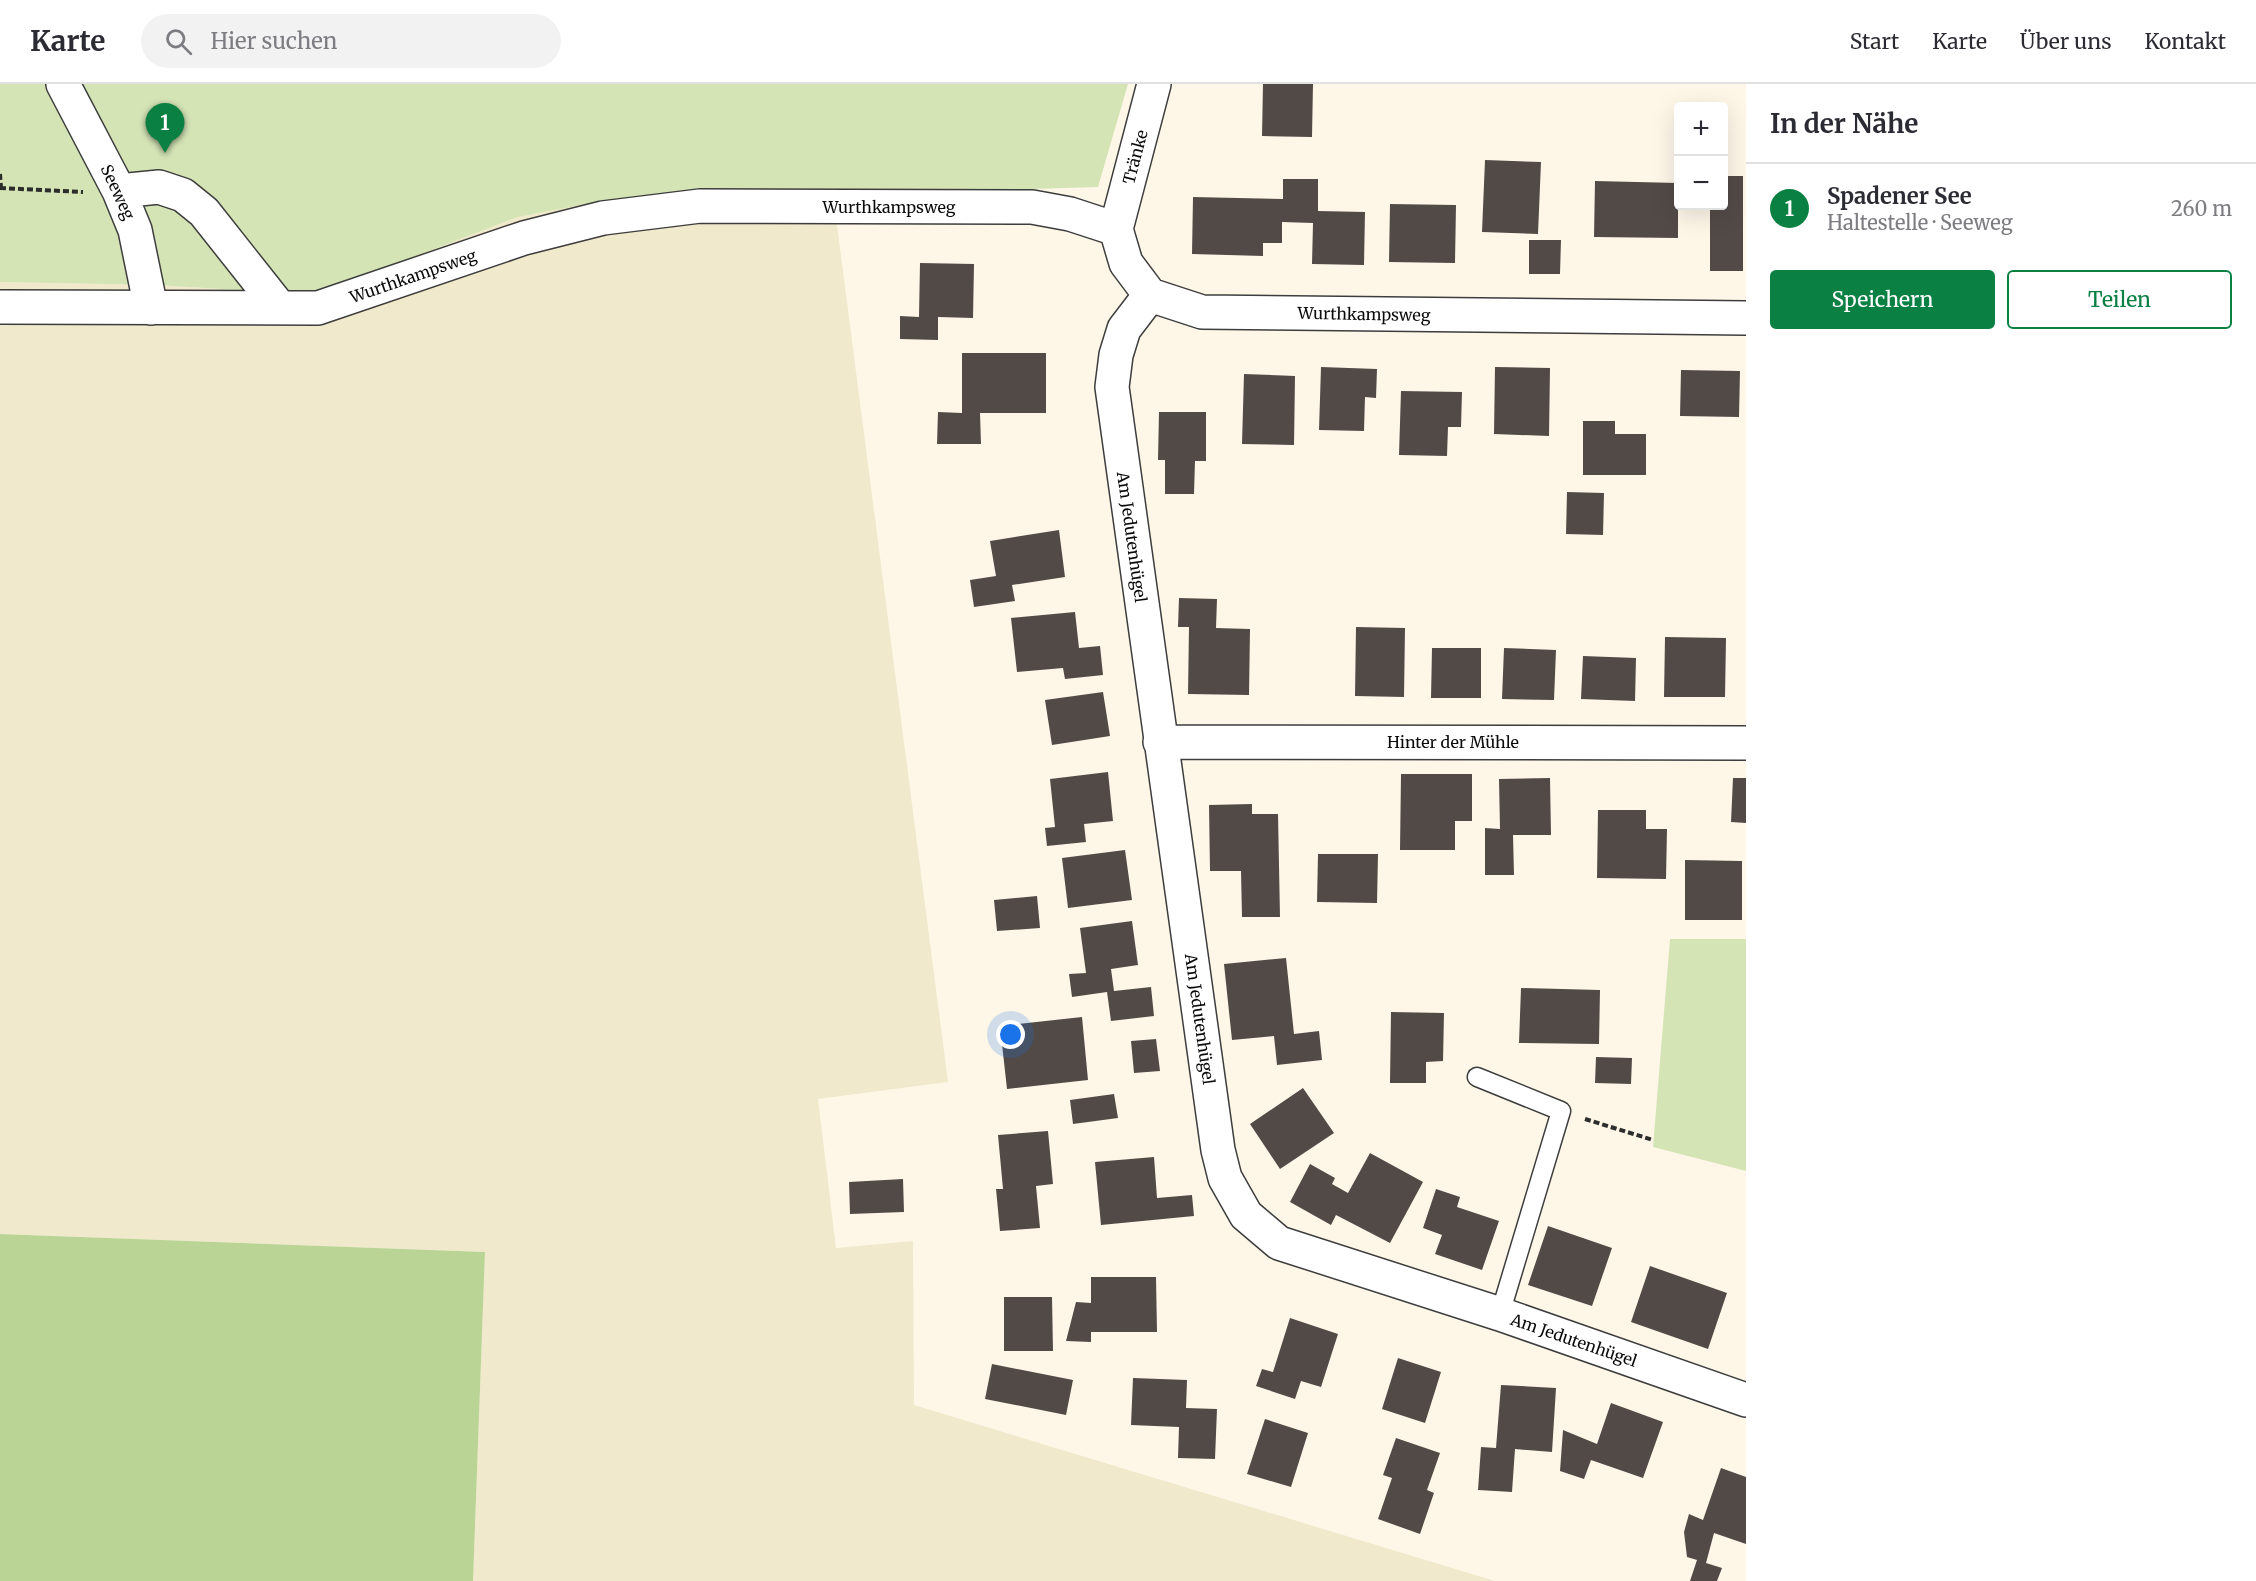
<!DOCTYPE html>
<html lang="de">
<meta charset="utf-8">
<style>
:root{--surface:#fff;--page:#f2f2f3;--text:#2b2b33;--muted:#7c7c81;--line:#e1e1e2;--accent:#0b8043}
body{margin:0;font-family:Merriweather,serif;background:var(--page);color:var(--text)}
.controls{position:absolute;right:18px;top:18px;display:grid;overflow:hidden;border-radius:6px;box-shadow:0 6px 24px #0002}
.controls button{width:54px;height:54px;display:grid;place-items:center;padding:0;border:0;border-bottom:2px solid var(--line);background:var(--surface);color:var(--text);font:30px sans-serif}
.you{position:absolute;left:1011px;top:951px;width:21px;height:21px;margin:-15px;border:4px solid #fff;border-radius:50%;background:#1a73e8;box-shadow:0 0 0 9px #1a73e833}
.badge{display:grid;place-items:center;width:39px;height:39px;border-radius:50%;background:var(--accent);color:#fff;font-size:20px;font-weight:700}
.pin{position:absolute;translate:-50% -50px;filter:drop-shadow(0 2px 3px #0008)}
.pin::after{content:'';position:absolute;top:32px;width:21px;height:18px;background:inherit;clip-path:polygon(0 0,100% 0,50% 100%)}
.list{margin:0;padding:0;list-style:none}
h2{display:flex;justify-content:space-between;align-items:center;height:78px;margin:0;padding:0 24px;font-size:26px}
h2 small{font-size:20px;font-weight:400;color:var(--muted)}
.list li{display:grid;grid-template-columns:39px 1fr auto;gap:18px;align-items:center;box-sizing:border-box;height:90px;padding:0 24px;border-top:2px solid var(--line)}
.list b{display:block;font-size:22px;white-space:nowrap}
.list p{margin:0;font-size:20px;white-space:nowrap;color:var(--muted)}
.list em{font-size:20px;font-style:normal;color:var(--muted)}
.actions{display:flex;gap:12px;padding:18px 24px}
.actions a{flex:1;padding:14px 0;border:2px solid var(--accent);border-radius:6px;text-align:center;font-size:21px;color:var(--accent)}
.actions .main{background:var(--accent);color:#fff}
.icon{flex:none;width:33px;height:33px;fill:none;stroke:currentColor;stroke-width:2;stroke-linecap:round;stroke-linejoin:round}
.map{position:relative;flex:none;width:1746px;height:1497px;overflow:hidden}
header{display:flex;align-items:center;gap:36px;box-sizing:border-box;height:84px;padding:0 30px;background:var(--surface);border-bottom:2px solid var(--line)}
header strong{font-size:28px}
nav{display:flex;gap:33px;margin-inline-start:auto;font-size:21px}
.search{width:420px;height:54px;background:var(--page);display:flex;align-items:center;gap:15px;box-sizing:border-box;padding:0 21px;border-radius:33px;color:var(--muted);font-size:22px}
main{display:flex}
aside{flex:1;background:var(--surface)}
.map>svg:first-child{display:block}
.farmland{fill:#f1e9cb}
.green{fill:#d4e4b5}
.forest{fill:#bad496}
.building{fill:#524a47}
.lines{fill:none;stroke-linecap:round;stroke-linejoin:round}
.lane-casing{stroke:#3d3d3d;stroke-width:21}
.street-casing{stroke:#3d3d3d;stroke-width:36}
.path{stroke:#2c2c2c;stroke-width:4;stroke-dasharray:6 3;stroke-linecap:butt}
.lane{stroke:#fff;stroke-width:18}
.street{stroke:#fff;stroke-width:33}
.labels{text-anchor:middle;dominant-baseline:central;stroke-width:6;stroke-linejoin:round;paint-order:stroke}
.street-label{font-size:16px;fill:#0a0a0a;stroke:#fff}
</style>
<header>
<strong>Karte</strong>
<div class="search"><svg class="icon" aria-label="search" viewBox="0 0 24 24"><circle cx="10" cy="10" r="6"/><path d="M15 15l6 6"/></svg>Hier suchen</div>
<nav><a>Start</a><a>Karte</a><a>Über uns</a><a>Kontakt</a></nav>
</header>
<main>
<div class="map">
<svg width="1746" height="1497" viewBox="0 0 1746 1497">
<rect width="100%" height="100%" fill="#fef7e8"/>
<path class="farmland" d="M833 110 948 998 818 1015 836 1164 913 1157 914 1321 1495 1497H473L485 1168 0 1150V198L157 201 314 211 518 133 592 119Z"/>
<path class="green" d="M0 0H1128L1098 103 592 119 518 133 314 211 157 201 0 198Z
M1670 855H1746V1087L1653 1063Z"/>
<path class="forest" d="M0 1150 485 1168 473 1497H0Z"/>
<path class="building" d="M1263 0H1313L1312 53 1262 52Z
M1485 76 1541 78 1538 150 1482 148Z
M1724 92H1743V187H1710V122H1724Z
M1283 95H1318V127L1365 128 1364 181 1312 180 1313 139 1282 138V159H1263V172L1192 170 1193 113 1283 115Z
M1595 97 1678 99V154L1594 153Z
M1390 120 1456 121 1455 179 1389 178Z
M1529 156H1561L1560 190H1529Z
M920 179 974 180 973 234 938 233V256L900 255V232L919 233Z
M962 269H1046V329H980L981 360H937L938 328 962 329Z
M1321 283 1377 285 1376 314 1365 313 1364 347 1319 346Z
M1495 283 1550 284 1549 352 1494 350Z
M1681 286 1740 287 1739 333 1680 332Z
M1244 290 1295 292 1294 361 1242 360Z
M1401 307 1462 308 1461 343H1448L1447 372 1399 371Z
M1159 328H1206V377H1195L1194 410H1165V376H1158Z
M1583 337H1615V350H1646V391H1583Z
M1567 408 1604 409 1603 451 1566 450Z
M1059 446 1065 493 1012 501 1015 517 974 523 970 496 996 492 990 457Z
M1179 514 1217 515 1216 544 1250 545 1249 611 1188 610 1189 543H1178Z
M1075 528 1079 564 1100 562 1103 591 1065 595 1063 584 1017 588 1011 534Z
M1356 543 1405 544 1404 613 1355 612Z
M1665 553 1726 554 1725 613H1664Z
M1432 564H1481V614H1431Z
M1504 564 1556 566 1554 616 1502 615Z
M1583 572 1636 574 1635 617 1581 615Z
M1103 608 1110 652 1052 661 1045 616Z
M1108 688 1113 737 1084 740 1086 758 1047 762 1045 744 1055 743 1050 695Z
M1401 690H1472V737H1455V766H1400Z
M1550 694 1551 751H1513L1514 791H1485V744L1500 745 1499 695Z
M1733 694H1746V739L1731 738Z
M1252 720V730H1278L1280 833H1242L1241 787H1210L1209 721Z
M1598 726H1646V745H1667L1666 795 1597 794Z
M1125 766 1132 816 1068 824 1062 774Z
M1318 770H1378L1377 819 1317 818Z
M1685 776 1742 777V836H1685Z
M1037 812 1040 844 997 847 994 816Z
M1132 837 1138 881 1111 885 1114 907 1151 903 1154 932 1111 937 1107 908 1072 913 1069 890 1086 889 1080 844Z
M1286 874 1294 950 1319 947 1322 976 1277 981 1274 952 1232 956 1224 880Z
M1521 904 1600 906 1599 960 1519 959Z
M1391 928 1444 929 1443 977 1426 978V999H1390Z
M1082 933 1088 996 1007 1005 1000 942Z
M1156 955 1160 987 1134 989 1131 957Z
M1596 973 1632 974 1631 1000 1595 999Z
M1303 1004 1334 1049 1280 1085 1250 1040Z
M1114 1010 1118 1034 1073 1040 1070 1016Z
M1048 1047 1053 1100 1036 1102 1040 1144 1000 1147 996 1105H1003L998 1051Z
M1370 1069 1423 1098 1390 1159 1336 1131 1331 1141 1290 1118 1310 1080 1335 1094 1332 1100 1348 1109Z
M1154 1073 1157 1114 1192 1111 1194 1132 1101 1141 1095 1078Z
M903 1095 904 1128 850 1130 849 1098Z
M1436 1105 1460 1113 1457 1123 1499 1137 1482 1186 1435 1170 1442 1151 1423 1144Z
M1548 1142 1612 1164 1592 1222 1528 1201Z
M1650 1182 1727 1209 1708 1265 1631 1238Z
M1091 1193H1156L1157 1248H1091V1258L1066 1257 1076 1218 1091 1219Z
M1004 1213H1052L1053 1267H1004Z
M1290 1234 1338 1250 1321 1303 1301 1297 1295 1315 1256 1302 1262 1285 1273 1288Z
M1398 1274 1441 1288 1425 1339 1382 1325Z
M992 1280 1073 1296 1066 1331 985 1315Z
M1133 1294 1187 1296 1186 1324 1217 1325 1215 1375 1178 1374 1179 1343 1131 1341Z
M1501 1301 1556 1304 1552 1368 1515 1365 1512 1408 1478 1406 1481 1363 1496 1364Z
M1611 1319 1663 1338 1643 1394 1591 1376 1584 1395 1560 1387 1563 1346 1597 1360Z
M1265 1335 1308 1349 1291 1403 1247 1390Z
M1396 1354 1440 1369 1427 1406 1434 1409 1420 1450 1378 1435 1392 1394 1383 1391Z
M1721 1384 1746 1393V1460L1714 1449 1706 1479 1722 1484 1717 1497H1690L1697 1476 1687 1473 1684 1448 1689 1430 1703 1436Z"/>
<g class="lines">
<g class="lane-casing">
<path id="lane" d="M1477 993 1561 1027 1500 1230"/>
</g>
<g class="street-casing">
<path id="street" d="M63 0 119 107 135 146 151 224
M119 107 159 103 183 111 204 128 280 224
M1116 145 1154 0
M1150 211 1124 245 1116 271 1112 303 1218 1066 1225 1094 1246 1131 1279 1159 1500 1230 1746 1316
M0 223 318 224 524 154 603 134 700 122 1032 123 1070 130 1116 145 1126 179 1150 211 1202 228 1746 234
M1160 658 1746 659"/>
</g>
<path class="path" d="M0 90 1 104
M0 104 83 108
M1585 1035 1653 1056"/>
<use href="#lane" class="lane"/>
<use href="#street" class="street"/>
</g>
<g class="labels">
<g class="street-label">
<text transform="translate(1135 73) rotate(-75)">Tränke</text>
<text transform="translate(118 108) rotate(65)">Seeweg</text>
<text x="889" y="123">Wurthkampsweg</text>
<text transform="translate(413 192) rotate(-19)">Wurthkampsweg</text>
<text transform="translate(1364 230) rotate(1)">Wurthkampsweg</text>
<text transform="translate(1132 453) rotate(82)">Am Jedutenhügel</text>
<text x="1453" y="658">Hinter der Mühle</text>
<text transform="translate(1200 935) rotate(82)">Am Jedutenhügel</text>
<text transform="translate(1574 1256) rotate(19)">Am Jedutenhügel</text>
</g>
</g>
</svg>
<div class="controls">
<button>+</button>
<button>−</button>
</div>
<div class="you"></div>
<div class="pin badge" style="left:165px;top:69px">1</div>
</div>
<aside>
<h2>In der Nähe<small></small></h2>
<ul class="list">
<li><span class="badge">1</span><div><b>Spadener See</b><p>Haltestelle · Seeweg</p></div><em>260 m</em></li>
</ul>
<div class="actions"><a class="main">Speichern</a><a>Teilen</a></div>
</aside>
</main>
